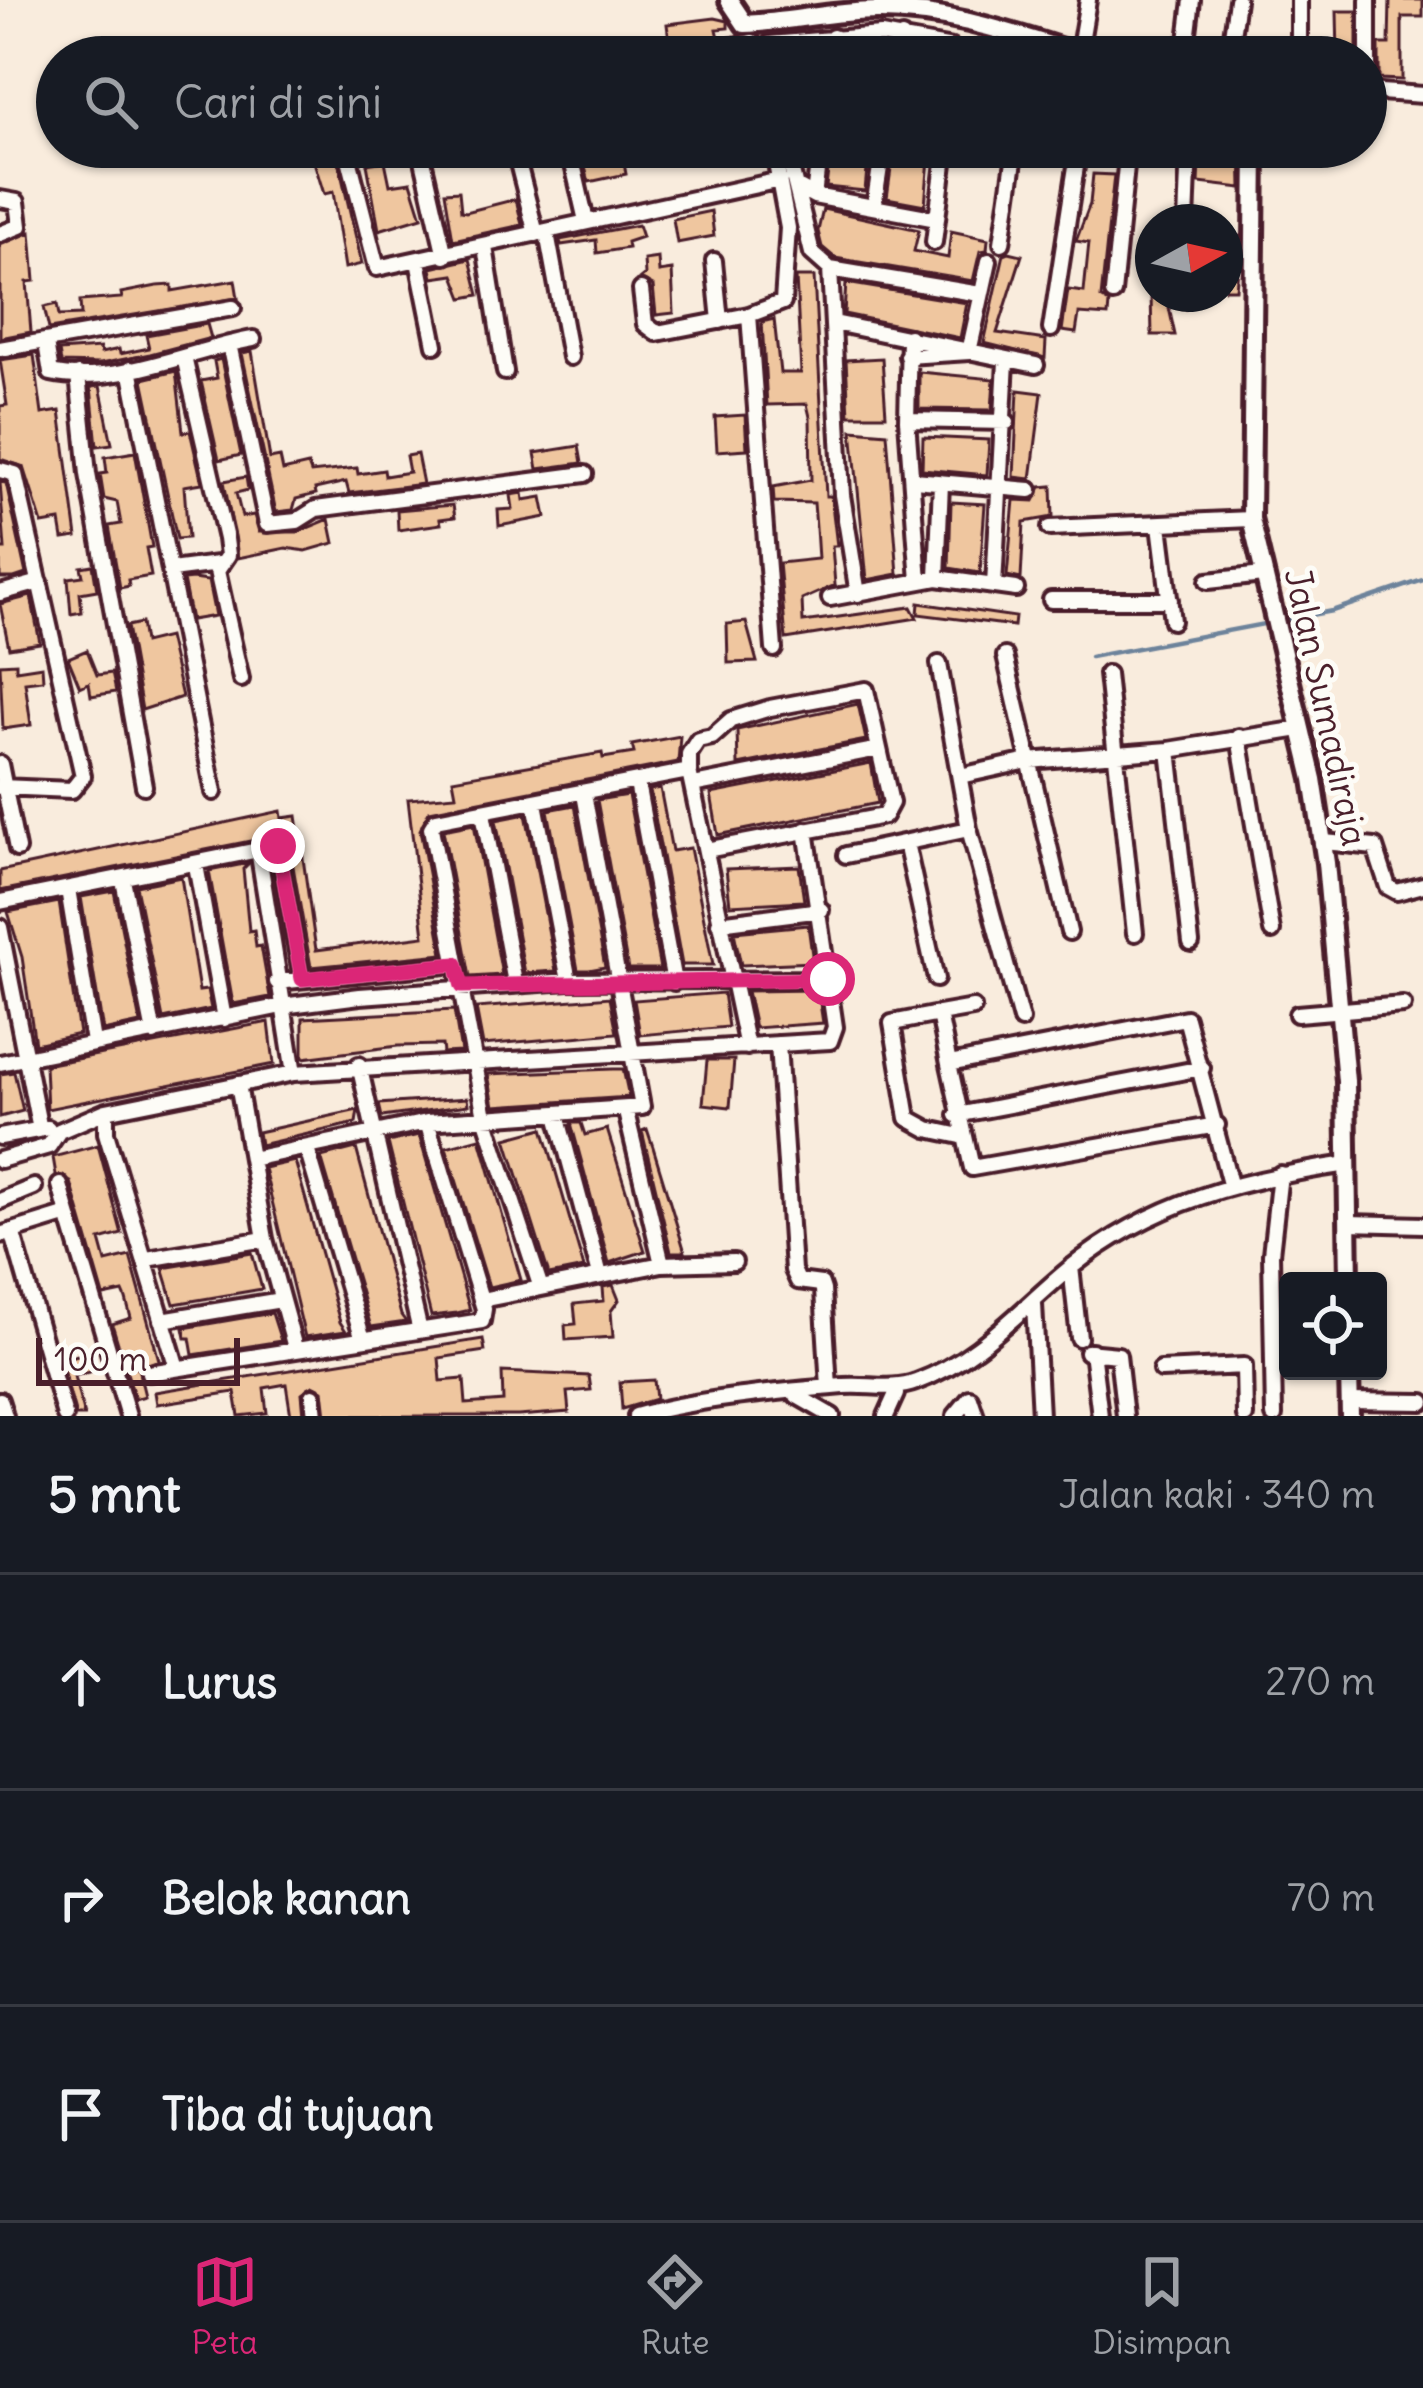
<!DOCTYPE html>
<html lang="id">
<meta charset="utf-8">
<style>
:root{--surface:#171b24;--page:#242831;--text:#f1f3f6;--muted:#9ea1a6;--line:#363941;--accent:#db2777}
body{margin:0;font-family:Delius,sans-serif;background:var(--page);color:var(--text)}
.controls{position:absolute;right:36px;bottom:36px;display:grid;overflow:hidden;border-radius:12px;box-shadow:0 3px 9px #0004}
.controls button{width:108px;height:108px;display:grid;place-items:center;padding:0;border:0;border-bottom:3px solid var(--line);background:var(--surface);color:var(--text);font:60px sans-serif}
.compass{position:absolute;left:1135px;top:204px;width:108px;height:108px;border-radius:50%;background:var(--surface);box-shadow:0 3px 9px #0004;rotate:82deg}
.scale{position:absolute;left:36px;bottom:30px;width:204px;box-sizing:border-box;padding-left:12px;border:6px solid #4a1f2b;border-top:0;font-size:33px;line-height:42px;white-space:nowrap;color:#4a1f2b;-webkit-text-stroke:9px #fdfcf7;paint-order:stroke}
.stop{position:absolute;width:36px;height:36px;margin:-27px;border:9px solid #db2777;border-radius:50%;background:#fff}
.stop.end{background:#db2777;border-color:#fff;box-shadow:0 3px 12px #0008}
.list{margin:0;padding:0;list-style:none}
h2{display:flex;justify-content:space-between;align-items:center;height:156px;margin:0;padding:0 48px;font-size:51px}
h2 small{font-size:39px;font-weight:400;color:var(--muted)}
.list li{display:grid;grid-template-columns:78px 1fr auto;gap:36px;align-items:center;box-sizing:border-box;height:216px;padding:0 48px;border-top:3px solid var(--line)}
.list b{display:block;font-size:45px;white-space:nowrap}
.list em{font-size:39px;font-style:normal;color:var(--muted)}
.icon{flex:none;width:66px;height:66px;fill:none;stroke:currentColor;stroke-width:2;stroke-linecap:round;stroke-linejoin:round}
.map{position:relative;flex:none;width:1423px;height:1416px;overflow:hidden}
.search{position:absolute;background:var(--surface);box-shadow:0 3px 9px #0004;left:36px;right:36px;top:36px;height:132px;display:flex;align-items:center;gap:30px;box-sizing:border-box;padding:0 42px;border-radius:66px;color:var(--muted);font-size:45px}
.sheet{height:804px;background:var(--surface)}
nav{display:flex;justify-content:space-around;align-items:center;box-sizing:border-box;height:168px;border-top:3px solid var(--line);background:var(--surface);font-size:33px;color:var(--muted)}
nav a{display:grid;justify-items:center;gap:6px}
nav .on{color:var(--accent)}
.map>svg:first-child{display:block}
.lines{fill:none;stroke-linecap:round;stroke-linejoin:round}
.stream{stroke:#6d839b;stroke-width:4.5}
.building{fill:#efc69f;stroke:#4a1f2b;stroke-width:3}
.minor-casing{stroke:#4a1f2b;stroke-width:22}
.tertiary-casing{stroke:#4a1f2b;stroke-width:26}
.minor{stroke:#fdfcf7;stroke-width:14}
.tertiary{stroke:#fdfcf7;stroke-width:16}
.route{stroke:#db2777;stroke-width:15}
.labels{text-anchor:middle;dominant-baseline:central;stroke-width:10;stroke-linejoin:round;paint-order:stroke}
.street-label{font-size:36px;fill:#4a1f2b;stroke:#fdfcf7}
</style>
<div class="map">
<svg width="1423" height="1416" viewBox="0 0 1423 1416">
<rect width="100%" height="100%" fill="#f9ecdd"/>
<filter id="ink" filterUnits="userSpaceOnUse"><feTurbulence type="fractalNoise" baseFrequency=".00833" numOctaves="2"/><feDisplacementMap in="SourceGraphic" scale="24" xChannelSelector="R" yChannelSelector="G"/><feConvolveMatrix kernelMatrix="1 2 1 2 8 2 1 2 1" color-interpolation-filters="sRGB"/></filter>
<g filter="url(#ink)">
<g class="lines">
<path class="stream" d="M1090 657 1332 611 1423 580"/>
</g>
<path class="building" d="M1390 0H1423V17H1402V80L1379 79V44H1389Z
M1337 11H1357V57H1338Z
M715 18 728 21V28L717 29 719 38 670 48 667 24Z
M335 147 362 264 345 268 333 192 324 194 315 165V150Z
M831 147H869L865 191 826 187Z
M894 147H930L925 205 887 198Z
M1208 147H1241L1242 188 1199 183 1200 163H1208Z
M622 152 626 174 589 182 583 160Z
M385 161 390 185 411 182 422 217 379 230 367 164Z
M1093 174 1114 175 1101 298 1109 303 1108 316 1079 314 1076 333 1062 331 1068 290 1084 292 1089 243 1076 241 1090 204Z
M459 191 461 211 466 212 516 199 522 225 453 240 445 192Z
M823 209 919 230 914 251 948 258 951 231 988 239 987 250 980 251 973 281 835 258 822 247 818 231Z
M711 211 714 236 677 243 673 219Z
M638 225 642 237 627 242 628 248 597 253 596 240 561 245 560 240Z
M31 232 35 281 27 282 31 332 0 338V245Z
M1241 236 1236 289H1225V237Z
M1009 252 1022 255 997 333 1046 340 1045 358 984 343 1004 254Z
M658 258 659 272 672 270 674 313 656 315 653 286 640 279 645 275 644 260Z
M470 259 479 295 463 298 454 275 433 278 431 268Z
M796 277H814L826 496H831L837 546H832L835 585 802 600 803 622 911 607 917 618 786 639 779 563 818 559 816 528 814 503 774 502 773 487 811 480 810 417 807 404 767 405 762 322 774 319 780 373H801Z
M235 280 238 298 49 329 44 307 57 304 59 316 81 315 80 301 122 298 121 293 157 286 172 285V291Z
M846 283 967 303 960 338 844 314Z
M1151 294H1166L1175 335H1152Z
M207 324 211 338 150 354 100 364 61 363 59 351 100 348 101 353 119 349 120 354 149 348 146 335Z
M252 351 270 459 280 457 283 471 308 465 311 473 357 468 358 474 384 470 385 476 409 472 406 456 417 454 423 484 349 493 346 482 315 489 316 494 296 499 293 510 276 512 242 353Z
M34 355 42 414 60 411 77 537 63 539 60 521 42 524 24 467 0 459V406L7 405 0 360Z
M882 358 886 415H849L846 360Z
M221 359 241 455 219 460 201 381 217 378 214 361Z
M176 371 183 432 190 431 202 483 184 486 188 538 177 539 143 379Z
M919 372 994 379 992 410 919 409Z
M100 386 112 444 97 446 91 387Z
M1018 390 1042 393 1031 479 1014 477Z
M745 415 747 449 717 451 715 417Z
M852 430 887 433 898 574 867 580Z
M923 437 989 440 987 475 922 469Z
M579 446 582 463 538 469 535 453Z
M135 452 152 547 146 548 151 576 128 580 129 586 120 588 109 526 121 524 117 502 104 499 100 474 107 473 105 457Z
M246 477 248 490 236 493 242 517 254 515 259 532H298L329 519 334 543 306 551 286 548 238 558 224 481Z
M0 482 6 483 26 574 14 578H0V549H5Z
M1052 486 1053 517 1024 522 1021 579 1007 576 1014 500 1034 501 1041 487Z
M523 493 524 500 542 497 546 517 499 526 498 510 513 509 511 495Z
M951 502 985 504 980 573 949 568Z
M453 505 455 517 440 519 441 524 398 530 397 510Z
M93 565 97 590 80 593 82 612 71 614 68 578 83 576 81 567Z
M193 579 208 581 215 616 191 620 183 580Z
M31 596 40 643 9 648 0 604Z
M919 603 1015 617 1014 626 918 614Z
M746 622 757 662 728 663 727 624Z
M141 623 144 643 168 637 182 697 142 710 127 626Z
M87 650 97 675 112 673 116 692 91 696 89 683 80 687 68 658Z
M16 663V670L42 666 43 680 25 682 31 725 3 729 0 664Z
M858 704 866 740 738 765 737 730Z
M680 736 678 762 429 811 420 830 443 954 311 967 289 844 280 835 0 891V871L281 811 282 818 297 816 316 950 424 936 408 799 456 795 453 779 602 753 603 758 634 753 632 745Z
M871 763 878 803 718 835 711 794Z
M660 788 672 851 690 848 713 965H682L650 790Z
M628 795 660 969H628L597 800Z
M575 805 605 967 589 970H578L548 810Z
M526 814 556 971 525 973 496 820Z
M474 824 502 975 470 977 443 830Z
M249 863 243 869 249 931 254 930 256 947 261 946 270 997 233 1004 209 871Z
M799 866 804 901 730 905 726 869Z
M181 877 199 991 207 990 211 1009 163 1019 136 886Z
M114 891 140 1023 103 1031 81 897Z
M59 902 79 1034 35 1044 22 957 8 912Z
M808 925 813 962 741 965 734 932Z
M818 990 823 1023 755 1028 747 991Z
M723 993 728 1027 640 1035 634 1000Z
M610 997 617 1033 483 1045 476 1008Z
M454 1010 461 1052 443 1053 442 1045 398 1046 303 1058V1018Z
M269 1022 274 1064 47 1109 45 1065Z
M707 1060H734L730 1107 703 1104Z
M613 1069H623L629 1097 494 1106 488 1074Z
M14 1072 23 1111 0 1117V1074Z
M467 1098 468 1105 382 1117 379 1104Z
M358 1110 356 1123 260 1145 258 1132Z
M571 1123H581L585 1135 607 1129 645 1251 609 1263Z
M543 1128 584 1268 549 1275 506 1138Z
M647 1129 653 1147 685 1252H671L642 1131Z
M419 1135 470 1310 457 1313 431 1316 388 1142Z
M480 1138 521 1280 489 1287 446 1147Z
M98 1145 122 1234 100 1240 106 1262 130 1256 159 1360 138 1368 145 1396 135 1399 112 1324 131 1318 126 1299 123 1292 104 1296 71 1182 56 1175 53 1157Z
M356 1148 401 1315 406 1322 371 1327 321 1157Z
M295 1161 340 1322 346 1331 305 1337 264 1168Z
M252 1253 262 1289 174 1304 163 1268Z
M613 1285 619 1300 611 1311 613 1337 566 1340 565 1325 576 1324 574 1304 604 1301 603 1287Z
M272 1313 281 1341 193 1355 190 1338H186L184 1328Z
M483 1339 485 1351 439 1358 441 1381 464 1379 466 1404 503 1401 502 1372 589 1376 591 1390 567 1392 569 1412 518 1416H326L323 1390 313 1385 302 1393 304 1415 291 1416 286 1384 264 1388 267 1413 239 1416 235 1392 157 1404 155 1392Z
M92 1352 97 1370 74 1376 84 1416H76L60 1359Z
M654 1380 656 1399 622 1409 620 1382Z"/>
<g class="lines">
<g class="minor-casing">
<path id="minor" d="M1299 0V57
M770 44 881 35 952 48 958 57
M1079 54 1088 0
M683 57 752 42
M831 57 833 37
M898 57 902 37
M1185 57 1192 0
M1229 57 1237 0
M1366 91 1423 95
M1368 91V0
M346 147 377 268 780 180
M420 147 445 256
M514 147 536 234
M569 147 586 221
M786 147 812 253 830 269 842 495 858 594
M569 151 591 147
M796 186 814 196 937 219
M814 196 820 147
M0 199 17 202 20 226 0 234
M874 207 883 147
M1186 222 1189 147
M547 233 570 357
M934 242 946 147
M1002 243 1016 147
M485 247 505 372
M418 261 435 345
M714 261 720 321
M830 269 980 294
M641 290 645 324 657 333 749 315 783 302 788 228 773 147
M1113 293 1128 147
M1183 300V294
M749 315 774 649
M834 323 1036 365
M1051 329 1079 147
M909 337 907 420 919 581
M46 343 51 373C116 387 190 350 253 339
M229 344 267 524 297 521 316 509 585 474
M0 349 233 308
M907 356 969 352 989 261
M184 357 226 539 228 555 217 571 241 679
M130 369 214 792
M78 375 88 474 144 786
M907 420 1007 422
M0 470 15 474 83 776 72 790 0 787
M914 480 1030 490
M1160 525 1172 621
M1050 528 1251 519
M171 570 218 564
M937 578 941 483
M1208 581 1263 575
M994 586 1006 361
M0 593 40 582
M830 598 937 578 1016 589
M1051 600H1170
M1005 656 1069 932
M939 664 969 829 1021 1020
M1107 674 1135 933
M1239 737 1272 931
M1169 750 1191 943
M0 764 17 849
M960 776 1028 761 1169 750 1300 729
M637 783 674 982
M693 785 879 749
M535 803 569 981
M483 813 515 983
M1324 842 1375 847 1388 887 1397 892 1423 885
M906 843 936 979
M258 849 294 1073
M706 850 884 816 891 803 866 690 770 708 731 720 712 737 698 740 689 754V771L747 1047
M846 855 969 829
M196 865 224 1019
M123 880 154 1033
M68 889 93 1042
M0 902 278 846 302 979
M719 923 821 910
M0 927 39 1125
M277 982 456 964
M939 1014 973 1008
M1297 1014 1403 1005
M778 1044 793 1270 798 1281 821 1284 823 1290 829 1387
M0 1063 282 1006 360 996 569 981 828 979
M949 1064 939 1014 892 1023 908 1118 928 1129 961 1136
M359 1065 419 1327
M238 1084 265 1239 295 1348
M106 1111V1133L177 1368
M626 1112 662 1264
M557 1115 600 1275
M957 1115 1202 1068
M1217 1125 972 1168 949 1064 1186 1018 1230 1184
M0 1137 48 1128
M307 1149 362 1336
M251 1159 427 1122 642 1107 584 794
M0 1160 49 1146 59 1131 106 1111 294 1073 830 1041 835 1027 806 830
M60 1185 68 1214
M0 1201 34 1187
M1349 1223 1423 1225
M12 1231 65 1416
M0 1235 68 1214 128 1416
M147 1259 265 1239
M1071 1267 1079 1338
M540 1285 485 1117 431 828 436 820 689 771
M481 1300 662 1264 734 1262
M1034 1304 1040 1416
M162 1320 281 1300
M1092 1351 1100 1416
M1087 1352 1118 1355 1125 1416
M1161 1370 1244 1366 1245 1416
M149 1373 482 1321 484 1309 427 1122
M313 1396 315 1416
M797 1396 832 1416
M0 1400 5 1416
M1349 1401 1423 1402
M636 1416C694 1399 782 1391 844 1386 868 1384 893 1391 916 1382 978 1360 1020 1309 1069 1269 1153 1201 1244 1179 1348 1164
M886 1416 896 1394
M955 1416 970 1398 976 1416
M1274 1416 1271 1254 1280 1174"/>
</g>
<g class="tertiary-casing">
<path id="tertiary" d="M729 0 745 24C789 22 833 11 877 11 950 10 1019 36 1088 57
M1255 147 1251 519 1313 779 1326 863 1346 1081 1349 1281
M1349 1371 1350 1416"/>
</g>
<use href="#minor" class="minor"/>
<use href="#tertiary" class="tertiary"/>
</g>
</g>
<g class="lines" filter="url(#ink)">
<path class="route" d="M278 846 302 979 456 964 462 986 828 979"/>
</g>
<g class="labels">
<g class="street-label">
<text transform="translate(1326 707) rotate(78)">Jalan Sumadiraja</text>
</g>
</g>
</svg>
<div class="controls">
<button><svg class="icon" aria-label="locate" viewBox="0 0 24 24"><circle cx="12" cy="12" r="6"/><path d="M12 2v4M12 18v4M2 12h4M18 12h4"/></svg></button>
</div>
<svg class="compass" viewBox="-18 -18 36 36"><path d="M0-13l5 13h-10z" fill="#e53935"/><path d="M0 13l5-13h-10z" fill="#9ea1a6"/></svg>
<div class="scale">100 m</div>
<div class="stop" style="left:828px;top:979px"></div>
<div class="stop end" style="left:278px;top:846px"></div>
<div class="search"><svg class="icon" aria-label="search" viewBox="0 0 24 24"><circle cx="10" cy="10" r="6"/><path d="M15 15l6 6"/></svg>Cari di sini</div>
</div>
<section class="sheet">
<h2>5 mnt<small>Jalan kaki · 340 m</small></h2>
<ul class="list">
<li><svg class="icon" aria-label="ahead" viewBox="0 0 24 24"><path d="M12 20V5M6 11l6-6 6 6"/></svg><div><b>Lurus</b></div><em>270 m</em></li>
<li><svg class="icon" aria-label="right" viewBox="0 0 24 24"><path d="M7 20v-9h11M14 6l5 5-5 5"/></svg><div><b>Belok kanan</b></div><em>70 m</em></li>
<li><svg class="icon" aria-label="arrive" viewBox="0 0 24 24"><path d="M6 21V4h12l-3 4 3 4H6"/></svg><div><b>Tiba di tujuan</b></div></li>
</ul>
</section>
<nav>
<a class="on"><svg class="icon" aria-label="map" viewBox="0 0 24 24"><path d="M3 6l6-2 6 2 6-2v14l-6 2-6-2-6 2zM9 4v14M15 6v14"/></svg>Peta</a>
<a><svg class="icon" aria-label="directions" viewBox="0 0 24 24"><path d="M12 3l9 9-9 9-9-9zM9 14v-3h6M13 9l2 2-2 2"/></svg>Rute</a>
<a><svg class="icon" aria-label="saved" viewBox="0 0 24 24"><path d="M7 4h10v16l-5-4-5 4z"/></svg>Disimpan</a>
</nav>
